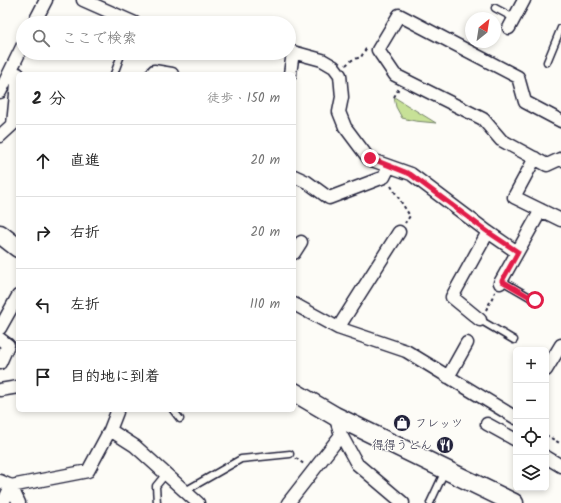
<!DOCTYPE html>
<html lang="ja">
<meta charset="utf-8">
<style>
:root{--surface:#fff;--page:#f6f6f6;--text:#222;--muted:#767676;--line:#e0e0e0}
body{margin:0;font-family:Kalam,"Klee One",sans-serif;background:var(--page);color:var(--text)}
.controls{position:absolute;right:12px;bottom:12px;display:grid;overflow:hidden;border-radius:6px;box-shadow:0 2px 6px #0003}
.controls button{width:36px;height:36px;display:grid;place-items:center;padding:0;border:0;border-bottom:1px solid var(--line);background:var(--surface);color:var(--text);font:20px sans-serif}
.compass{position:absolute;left:465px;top:12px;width:36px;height:36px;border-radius:50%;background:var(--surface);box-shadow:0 2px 6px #0003;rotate:30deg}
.stop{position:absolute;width:12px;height:12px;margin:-9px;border:3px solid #e11d48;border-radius:50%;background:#fff}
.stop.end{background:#e11d48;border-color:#fff;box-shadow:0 1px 4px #0008}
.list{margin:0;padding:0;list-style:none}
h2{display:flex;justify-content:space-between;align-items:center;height:52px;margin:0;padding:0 16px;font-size:17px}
h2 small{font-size:13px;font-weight:400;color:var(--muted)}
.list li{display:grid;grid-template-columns:26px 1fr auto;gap:12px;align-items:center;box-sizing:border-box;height:72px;padding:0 16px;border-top:1px solid var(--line)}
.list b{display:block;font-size:15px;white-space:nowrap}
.list em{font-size:13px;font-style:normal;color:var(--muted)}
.icon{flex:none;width:22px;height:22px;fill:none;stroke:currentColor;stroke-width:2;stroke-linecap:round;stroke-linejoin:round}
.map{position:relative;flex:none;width:561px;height:503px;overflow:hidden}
.search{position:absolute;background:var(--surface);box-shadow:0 2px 6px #0003;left:16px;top:16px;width:280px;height:44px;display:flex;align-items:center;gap:10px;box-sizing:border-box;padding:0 14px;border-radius:22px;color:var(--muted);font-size:15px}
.panel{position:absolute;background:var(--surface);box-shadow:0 2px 6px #0003;left:16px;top:72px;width:280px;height:340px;border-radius:6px}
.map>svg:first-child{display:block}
.green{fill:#c7e197;stroke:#748269}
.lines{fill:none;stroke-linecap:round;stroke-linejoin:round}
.lane-casing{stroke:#22223b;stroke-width:9}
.street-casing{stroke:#22223b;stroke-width:15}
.secondary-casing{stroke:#22223b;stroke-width:21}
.path{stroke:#22223b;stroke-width:2;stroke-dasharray:3 3;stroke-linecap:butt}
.lane{stroke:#fdfcf7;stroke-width:6}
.street{stroke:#fdfcf7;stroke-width:12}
.secondary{stroke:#fdfcf7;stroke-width:18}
.route{stroke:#e11d48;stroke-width:5}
.labels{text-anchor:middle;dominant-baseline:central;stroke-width:3;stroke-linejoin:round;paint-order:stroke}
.poi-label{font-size:12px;fill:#22223b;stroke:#fdfcf7;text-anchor:start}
</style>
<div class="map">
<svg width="561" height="503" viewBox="0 0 561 503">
<rect width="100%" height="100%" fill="#fdfcf7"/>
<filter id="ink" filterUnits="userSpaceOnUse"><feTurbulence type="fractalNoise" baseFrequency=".025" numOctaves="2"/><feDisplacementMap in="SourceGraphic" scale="8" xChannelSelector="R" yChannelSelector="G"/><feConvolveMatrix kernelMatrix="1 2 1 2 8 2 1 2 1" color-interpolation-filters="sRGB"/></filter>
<g filter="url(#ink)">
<path class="green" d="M394 97 436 123 415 121 402 118 396 107Z"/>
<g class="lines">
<g class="lane-casing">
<path id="lane" d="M495 8 514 18
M547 62 561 28
M114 74 121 55
M502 281 535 300
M480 320 514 340
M173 410 180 419
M185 491 241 459 290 454
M157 503 156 486 165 475
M430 503 445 471"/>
</g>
<g class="street-casing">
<path id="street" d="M83 0 135 23
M34 23 46 0
M509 28 524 0
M289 51 322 60 334 67 340 75 342 97 339 112 345 127 369 159 411 174 488 232 517 252
M152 74 154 71 172 74
M290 74 293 52
M0 92 23 45
M561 121 525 102 518 77 399 15 378 50 395 75 483 119 501 140 547 165 560 159 561 160
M0 136 13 124 18 74
M535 158 514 197 561 220
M294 176 307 182 329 198 384 177 389 167
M294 253 301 242
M500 283 541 210
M294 304 338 328 406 351 516 418
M480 320 452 297 488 232
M0 328 18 296
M338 328 399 232
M0 339 8 345 0 363
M546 370 561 345
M448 377 467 343
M0 390 18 387
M335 416 341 435 357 464 403 503
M487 424 516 440
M110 430 117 412 116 410
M546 457 561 466
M0 481 11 486 88 471 110 430 135 446 198 503
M11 486 19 503
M3 503 11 486
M288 503 341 435"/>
</g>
<g class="secondary-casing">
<path id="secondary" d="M0 234 18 248
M294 392 335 416 514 503"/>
</g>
<path class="path" d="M346 65 352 60 361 57 367 47
M394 97 399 88
M391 186 410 216 405 223
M486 310 495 292
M546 435 561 444
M296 458 305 465"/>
<use href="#lane" class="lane"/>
<use href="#street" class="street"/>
<use href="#secondary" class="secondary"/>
</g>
</g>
<g class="lines" filter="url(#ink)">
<path class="route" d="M370 158 410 174 488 232 518 252 502 281 535 300"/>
</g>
<defs>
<g id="shop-disc" transform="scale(0.9)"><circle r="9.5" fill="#22223b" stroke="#fdfcf7"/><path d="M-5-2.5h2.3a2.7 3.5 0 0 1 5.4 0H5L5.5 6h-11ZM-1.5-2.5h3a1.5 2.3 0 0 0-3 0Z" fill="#fff"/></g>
<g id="restaurant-disc" transform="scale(0.9)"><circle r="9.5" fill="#22223b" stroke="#fdfcf7"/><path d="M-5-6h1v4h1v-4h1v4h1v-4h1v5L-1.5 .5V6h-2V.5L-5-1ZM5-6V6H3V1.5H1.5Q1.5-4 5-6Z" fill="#fff"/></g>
</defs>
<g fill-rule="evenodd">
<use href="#shop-disc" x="402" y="423"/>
<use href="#restaurant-disc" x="445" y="445"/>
</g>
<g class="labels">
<g class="poi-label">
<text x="415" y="423">フレッツ</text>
<text x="432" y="445" text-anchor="end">得得うどん</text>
</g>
</g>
</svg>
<div class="controls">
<button>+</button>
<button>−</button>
<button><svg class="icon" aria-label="locate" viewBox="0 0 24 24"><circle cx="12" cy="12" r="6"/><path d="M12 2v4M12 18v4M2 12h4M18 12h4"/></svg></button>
<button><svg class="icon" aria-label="layers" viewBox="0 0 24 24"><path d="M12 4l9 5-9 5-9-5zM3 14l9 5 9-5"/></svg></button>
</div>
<svg class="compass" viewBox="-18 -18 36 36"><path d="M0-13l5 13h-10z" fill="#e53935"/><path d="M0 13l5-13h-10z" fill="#767676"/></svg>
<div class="stop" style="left:535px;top:300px"></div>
<div class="stop end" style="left:370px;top:158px"></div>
<div class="search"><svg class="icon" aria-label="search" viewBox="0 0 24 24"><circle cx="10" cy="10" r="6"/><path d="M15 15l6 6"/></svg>ここで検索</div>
<section class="panel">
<h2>2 分<small>徒歩 · 150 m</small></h2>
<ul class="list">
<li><svg class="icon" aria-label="ahead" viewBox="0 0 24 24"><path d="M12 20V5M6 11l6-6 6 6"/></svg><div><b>直進</b></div><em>20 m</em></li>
<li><svg class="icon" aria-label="right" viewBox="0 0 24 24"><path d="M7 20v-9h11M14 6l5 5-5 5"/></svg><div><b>右折</b></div><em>20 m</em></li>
<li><svg class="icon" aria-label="left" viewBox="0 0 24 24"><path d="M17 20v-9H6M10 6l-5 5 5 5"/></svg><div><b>左折</b></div><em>110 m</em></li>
<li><svg class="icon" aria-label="arrive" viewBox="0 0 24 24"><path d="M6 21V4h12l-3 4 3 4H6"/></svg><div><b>目的地に到着</b></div></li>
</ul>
</section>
</div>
